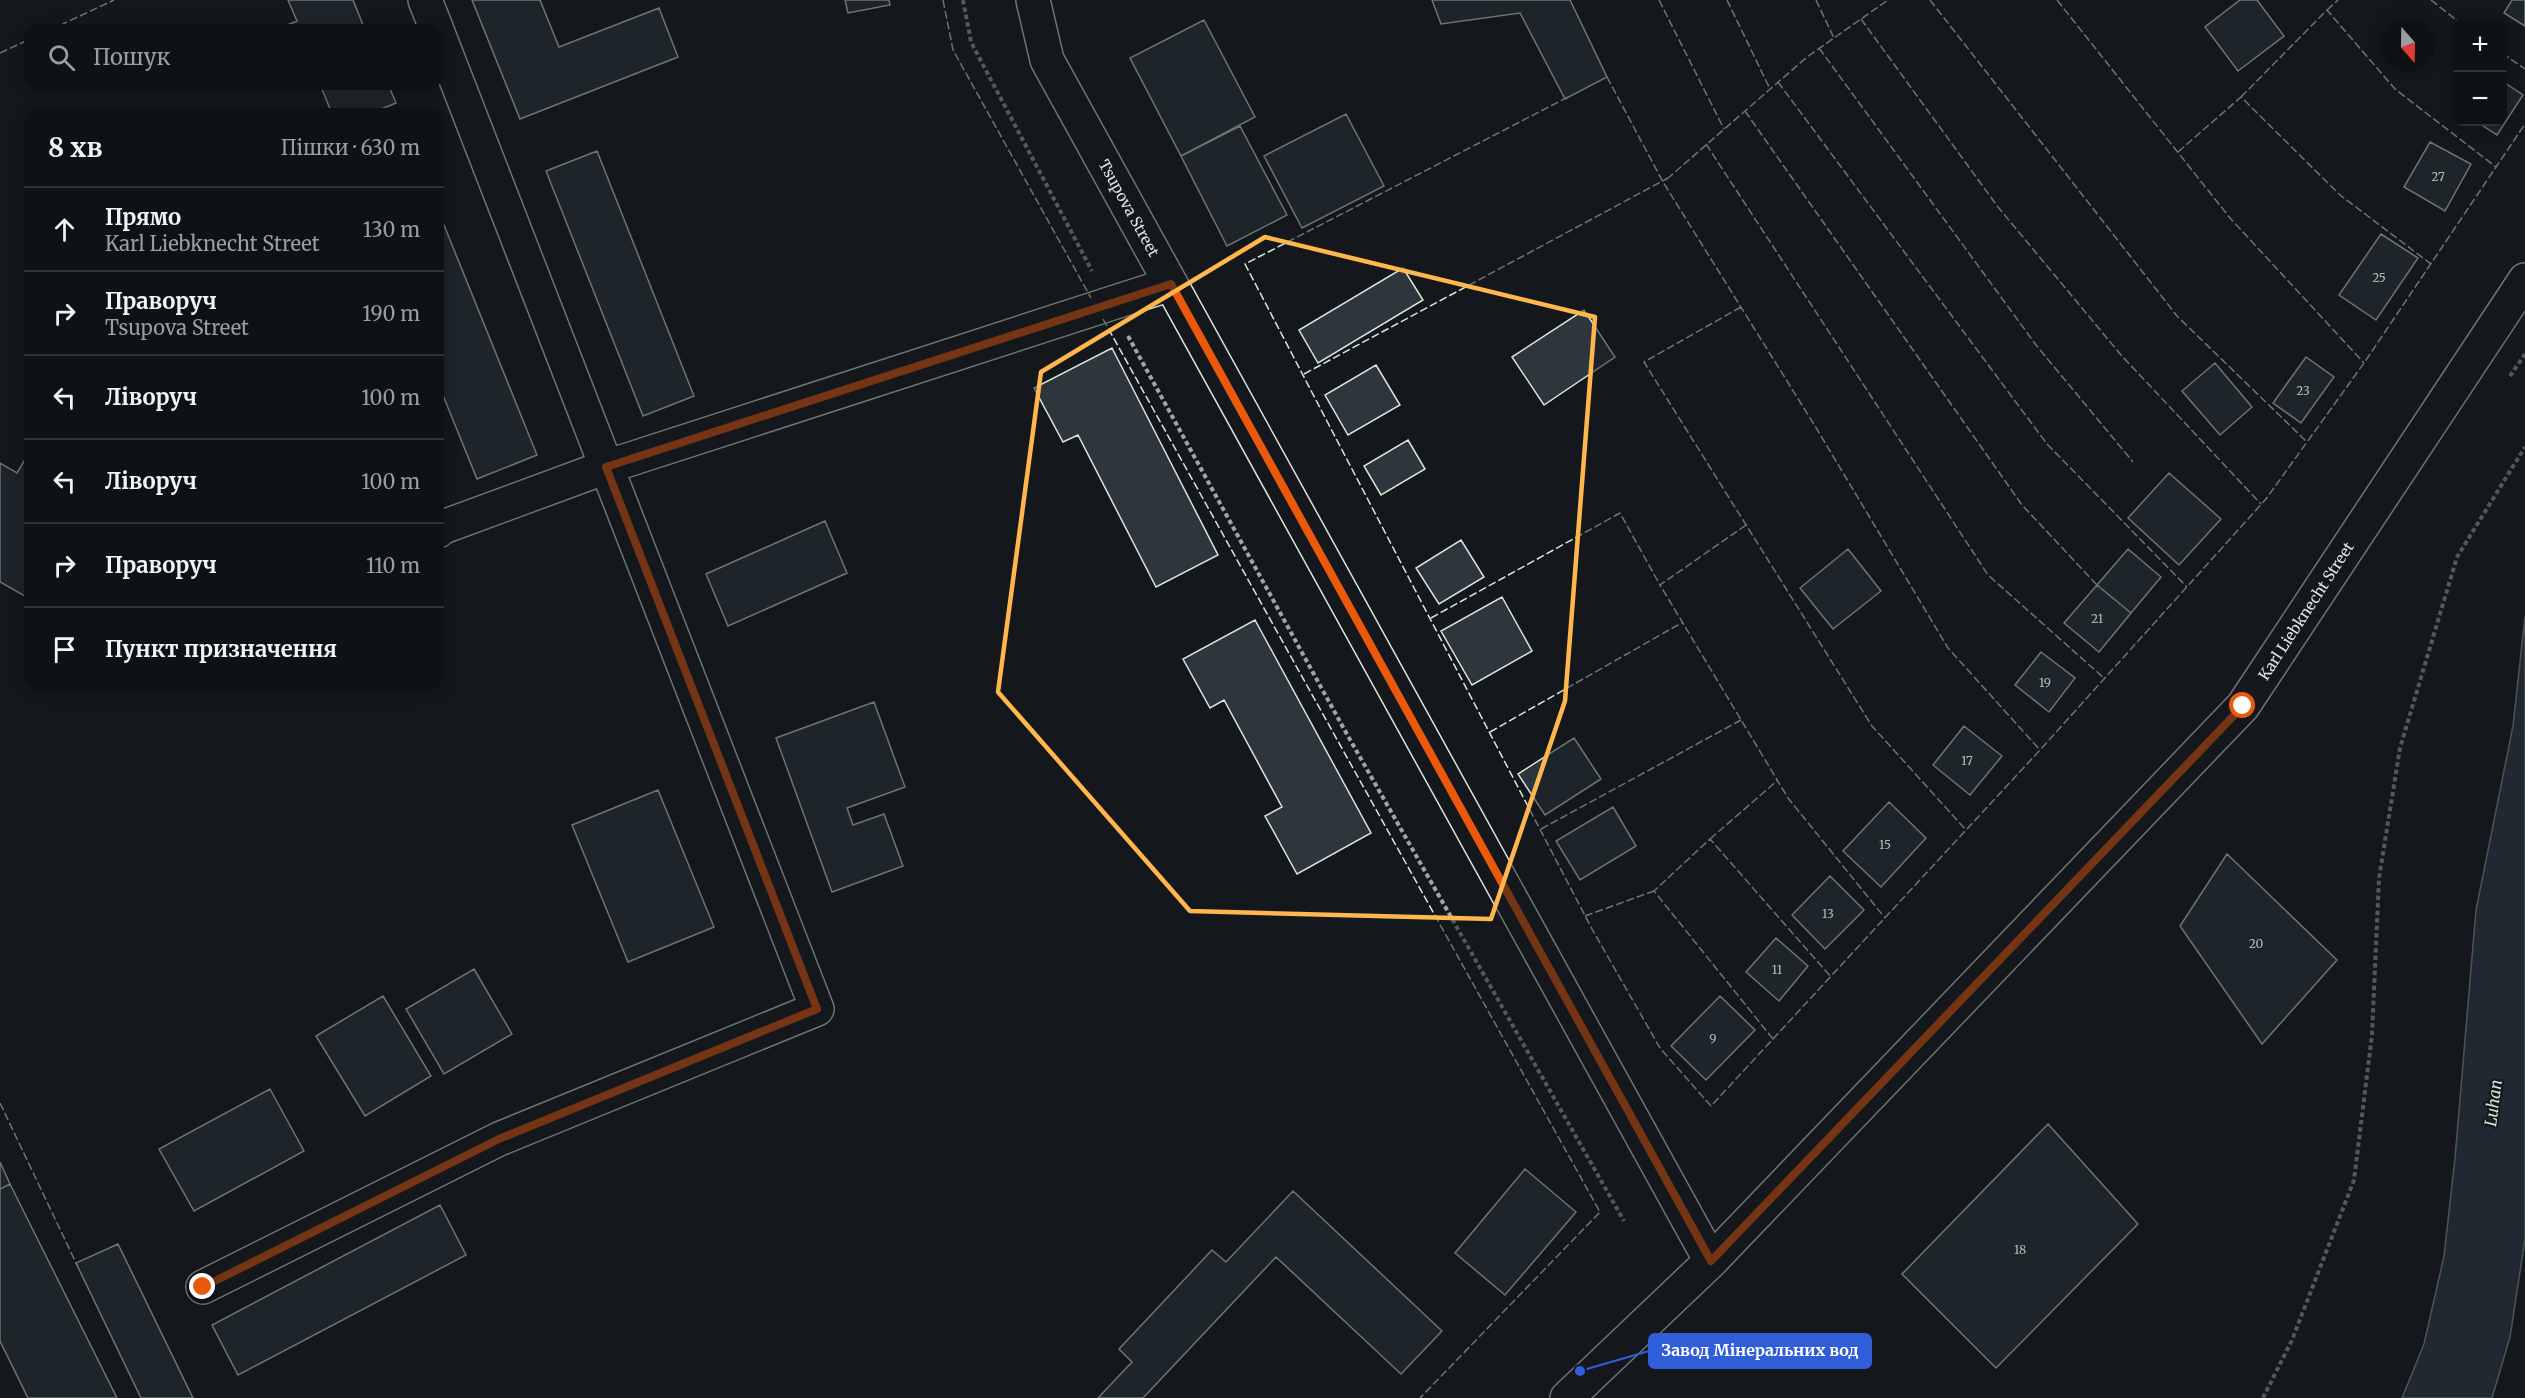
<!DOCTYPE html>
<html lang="uk">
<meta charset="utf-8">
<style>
:root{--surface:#0f1215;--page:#181b1e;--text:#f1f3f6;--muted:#9b9ea0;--line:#2f3234}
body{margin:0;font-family:Merriweather,serif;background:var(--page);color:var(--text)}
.controls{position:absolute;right:18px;top:18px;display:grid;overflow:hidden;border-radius:12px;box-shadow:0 3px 15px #0003}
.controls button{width:54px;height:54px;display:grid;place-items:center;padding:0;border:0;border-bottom:2px solid var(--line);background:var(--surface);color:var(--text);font:30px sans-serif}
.compass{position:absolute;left:2381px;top:18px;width:54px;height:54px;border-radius:50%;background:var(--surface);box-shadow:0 3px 15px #0003;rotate:160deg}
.stop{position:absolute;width:18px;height:18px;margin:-14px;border:4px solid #ea580c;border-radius:50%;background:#fff}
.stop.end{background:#ea580c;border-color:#fff;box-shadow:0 2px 6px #0008}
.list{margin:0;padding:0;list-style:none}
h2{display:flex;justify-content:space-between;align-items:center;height:78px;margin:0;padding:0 24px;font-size:26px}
h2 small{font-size:20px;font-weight:400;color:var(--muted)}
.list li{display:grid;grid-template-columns:39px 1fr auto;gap:18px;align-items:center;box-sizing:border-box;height:84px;padding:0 24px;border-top:2px solid var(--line)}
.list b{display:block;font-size:22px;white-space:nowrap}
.list p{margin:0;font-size:20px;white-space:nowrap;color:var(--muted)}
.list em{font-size:20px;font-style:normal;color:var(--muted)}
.icon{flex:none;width:33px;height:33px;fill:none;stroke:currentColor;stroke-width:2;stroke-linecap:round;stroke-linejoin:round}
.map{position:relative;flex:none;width:2525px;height:1398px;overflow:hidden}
.search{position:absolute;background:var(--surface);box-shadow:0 3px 15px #0003;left:24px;top:24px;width:420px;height:66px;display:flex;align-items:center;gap:15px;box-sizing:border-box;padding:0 21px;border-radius:18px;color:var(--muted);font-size:22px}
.panel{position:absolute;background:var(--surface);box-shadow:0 3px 15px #0003;left:24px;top:108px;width:420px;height:582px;border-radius:18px}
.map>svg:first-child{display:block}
.water{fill:#2f3f4d;stroke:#939e99;stroke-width:1.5}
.building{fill:#2c363c;stroke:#d8e6dc;stroke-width:1.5}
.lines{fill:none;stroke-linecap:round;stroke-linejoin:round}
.minor-casing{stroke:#d8e6dc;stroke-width:36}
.path{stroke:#9da8a2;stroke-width:4;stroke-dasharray:4.5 3;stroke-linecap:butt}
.minor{stroke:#14181c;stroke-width:33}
.fence{stroke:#d8e6dc;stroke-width:1.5;stroke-dasharray:8 3;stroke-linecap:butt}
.route{stroke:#ea580c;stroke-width:8}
.marked{fill:none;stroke:#ffb74d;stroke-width:4.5;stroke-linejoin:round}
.labels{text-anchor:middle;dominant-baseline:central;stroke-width:4.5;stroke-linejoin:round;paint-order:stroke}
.number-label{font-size:12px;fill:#adbab4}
.street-label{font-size:15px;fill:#d8e6dc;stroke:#14181c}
.water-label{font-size:16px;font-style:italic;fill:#d8e6dc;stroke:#14181c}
.leader{fill:none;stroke:#305dd8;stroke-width:2}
.callout-dot{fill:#305dd8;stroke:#14181c;stroke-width:2}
.callout{fill:#305dd8;stroke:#305dd8;stroke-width:2}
.callout-label{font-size:16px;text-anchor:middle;font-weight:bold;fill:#fff}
</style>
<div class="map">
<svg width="2525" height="1398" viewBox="0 0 2525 1398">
<rect width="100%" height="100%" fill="#14181c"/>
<path class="water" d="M2525 616V1239L2510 1337 2492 1398H2402L2424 1344 2444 1256 2455 1158 2476 910 2513 726Z"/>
<path class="building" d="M288 0H353L365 30H275L297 21Z
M472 0H540L559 47 659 8 678 57 520 119Z
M845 0H889L890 5 848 13Z
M1432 0H1570L1607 77 1565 99 1520 13 1441 24Z
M2240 0H2257L2284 36 2238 71 2205 27Z
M2512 0H2525V26L2504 13Z
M1204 20 1255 117 1181 156 1130 58Z
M2502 81 2523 95 2497 135 2477 122H2502Z
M320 84H388L396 103 369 114H332Z
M1346 114 1384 186 1302 228 1264 156Z
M1240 126 1287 215 1227 246 1181 156Z
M2430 142 2471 164 2445 211 2404 187Z
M597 151 694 396 643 416 546 171Z
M444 225 537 455 477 479 438 383V227Z
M2381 234 2418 258 2376 320 2339 295Z
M1403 268 1423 300 1318 363 1299 330Z
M1584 310 1615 357 1544 405 1512 357Z
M1112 348 1218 555 1156 587 1078 435 1063 442 1034 388Z
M2306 357 2334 377 2301 423 2273 403Z
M2215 363 2252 407 2220 435 2182 391Z
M1376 365 1400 405 1348 435 1325 395Z
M1408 440 1425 469 1381 495 1364 466Z
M30 451V599L0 582V463L17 473Z
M2169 473 2221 519 2179 565 2128 518Z
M825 521 847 573 728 626 706 574Z
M1461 540 1484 577 1439 604 1416 568Z
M1848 549 1881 591 1833 629 1800 588Z
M2128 549 2161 577 2131 613 2097 585Z
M2097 585 2131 613 2099 652 2064 623Z
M1502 597 1532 651 1472 685 1441 631Z
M1255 620 1371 833 1297 874 1265 816 1282 807 1224 700 1210 708 1183 659Z
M2041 652 2075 678 2049 712 2015 685Z
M874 702 905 787 847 808 853 825 884 814 903 866 832 892 776 738Z
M1964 726 2002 756 1970 795 1933 765Z
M1574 738 1601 779 1545 815 1518 774Z
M658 790 714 927 628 962 572 825Z
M1889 802 1926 838 1881 887 1843 851Z
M1613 807 1636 846 1580 880 1556 841Z
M2227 854 2337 960 2262 1044 2180 926Z
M1830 876 1864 910 1825 949 1792 915Z
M1776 938 1808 966 1779 1001 1746 972Z
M474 969 512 1034 444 1074 406 1009Z
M383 996 431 1076 365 1116 316 1036Z
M1720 996 1755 1030 1706 1080 1671 1046Z
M270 1089 304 1151 194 1211 159 1149Z
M2048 1124 2138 1224 1996 1368 1902 1274Z
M0 1162 10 1184 0 1189Z
M1525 1169 1576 1212 1505 1295 1455 1253Z
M10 1184 117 1398H28L0 1341V1189Z
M1293 1191 1442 1331 1401 1374 1276 1257 1143 1398H1098L1132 1362 1119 1349 1212 1250 1226 1262Z
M440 1205 466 1255 238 1375 212 1325Z
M118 1244 193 1398H141L76 1263Z"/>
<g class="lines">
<g class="minor-casing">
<path id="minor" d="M425 0 437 30
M1033 0 1047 60 1711 1261
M438 531 443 527 606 467 1171 284
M203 1287 499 1139 817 1009 438 33
M1567 1398 1711 1261 2243 706 2525 280"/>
</g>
<path class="path" d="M963 0 971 42 1092 271
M1128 336 1344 729 1624 1221
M2510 376 2525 354
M2263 1398 2292 1340 2354 1180 2372 1035 2379 878 2400 748 2457 557 2525 447"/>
<use href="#minor" class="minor"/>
<path class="fence" d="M943 0 953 50 1091 298
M1659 0 1724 129
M1727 0 1770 89
M1816 0 1834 38
M1930 0 2177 316 2307 442
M2057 0 2230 218 2364 363
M2431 0 2459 22
M2327 10 2338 0
M1861 19 1998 207 2121 355 2261 504
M50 30 114 0
M1819 48 2036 345 2133 462
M0 53 30 39
M2502 53 2525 69
M1607 77 1663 182 1815 426 1948 648 2040 750
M1778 82 2047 444 2187 587
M1568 97 1245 264 1592 929 1660 1048 1711 1106 2040 750 2266 499 2364 363 2525 124
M2241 97 2327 10 2395 89 2496 167
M1745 111 2022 505 2097 585
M1706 144 1988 575 2105 679
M2178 152 2241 97 2340 195 2431 264
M1667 179 1807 57 1888 0
M1741 307 1644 362 1872 726 1966 830
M1103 319 1600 1212 1420 1398
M1304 374 1668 178
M1746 525 1660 585 1788 798 1885 918
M1431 618 1620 513 1660 585
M1490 732 1683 622
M1541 829 1741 720
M1710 839 1778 780
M1585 916 1654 891
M1773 1039 1654 891 1710 839 1831 977
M0 1103 77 1265"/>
</g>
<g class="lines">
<path class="route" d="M203 1287 499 1139 817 1009 606 467 1171 284 1711 1261 2243 706"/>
</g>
<path d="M0 0H2525V1398H0ZM1265 237 1595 317 1565 701 1491 919 1190 911 998 692 1041 372Z" fill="#14181c" fill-opacity=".55" fill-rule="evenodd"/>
<path class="marked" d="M1265 237 1595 317 1565 701 1491 919 1190 911 998 692 1041 372Z"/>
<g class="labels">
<g class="number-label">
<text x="2438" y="176">27</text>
<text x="2379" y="277">25</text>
<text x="2303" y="390">23</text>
<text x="2097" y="618">21</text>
<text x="2045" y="682">19</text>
<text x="1967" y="760">17</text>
<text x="1885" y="844">15</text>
<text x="1828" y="913">13</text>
<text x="2256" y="943">20</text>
<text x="1777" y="969">11</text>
<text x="1713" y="1038">9</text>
<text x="2020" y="1249">18</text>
</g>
<g class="street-label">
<text transform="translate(1129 208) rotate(61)">Tsupova Street</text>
<text transform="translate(2306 611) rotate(-57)">Karl Liebknecht Street</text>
</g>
<g class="water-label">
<text transform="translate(2493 1103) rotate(-83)">Luhan</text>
</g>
</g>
<path class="leader" d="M1580 1371L1649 1351"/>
<circle class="callout-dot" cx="1580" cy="1371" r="6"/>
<rect class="callout" x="1649" y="1334" width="222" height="34" rx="6"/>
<g class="callout-label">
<text x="1760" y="1356">Завод Мінеральних вод</text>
</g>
</svg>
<div class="controls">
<button>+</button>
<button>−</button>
</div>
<svg class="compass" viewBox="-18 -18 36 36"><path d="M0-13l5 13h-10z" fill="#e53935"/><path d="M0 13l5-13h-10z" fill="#9b9ea0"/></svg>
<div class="stop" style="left:2243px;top:706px"></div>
<div class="stop end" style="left:203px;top:1287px"></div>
<div class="search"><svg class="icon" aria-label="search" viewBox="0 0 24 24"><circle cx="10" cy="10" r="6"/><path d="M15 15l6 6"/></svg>Пошук</div>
<section class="panel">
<h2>8 хв<small>Пішки · 630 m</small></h2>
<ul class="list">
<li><svg class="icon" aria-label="ahead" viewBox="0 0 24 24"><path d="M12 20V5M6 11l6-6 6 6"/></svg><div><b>Прямо</b><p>Karl Liebknecht Street</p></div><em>130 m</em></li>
<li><svg class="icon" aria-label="right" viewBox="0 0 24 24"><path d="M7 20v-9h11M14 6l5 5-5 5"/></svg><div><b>Праворуч</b><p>Tsupova Street</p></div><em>190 m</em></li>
<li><svg class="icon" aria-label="left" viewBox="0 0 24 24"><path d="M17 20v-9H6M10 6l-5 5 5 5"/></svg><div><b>Ліворуч</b></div><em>100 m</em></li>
<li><svg class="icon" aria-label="left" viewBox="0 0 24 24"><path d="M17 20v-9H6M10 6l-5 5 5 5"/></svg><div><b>Ліворуч</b></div><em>100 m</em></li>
<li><svg class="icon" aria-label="right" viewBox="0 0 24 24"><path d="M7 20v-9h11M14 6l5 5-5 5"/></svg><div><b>Праворуч</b></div><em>110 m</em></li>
<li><svg class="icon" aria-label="arrive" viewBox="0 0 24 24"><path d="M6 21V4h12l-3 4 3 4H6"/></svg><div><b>Пункт призначення</b></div></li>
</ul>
</section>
</div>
